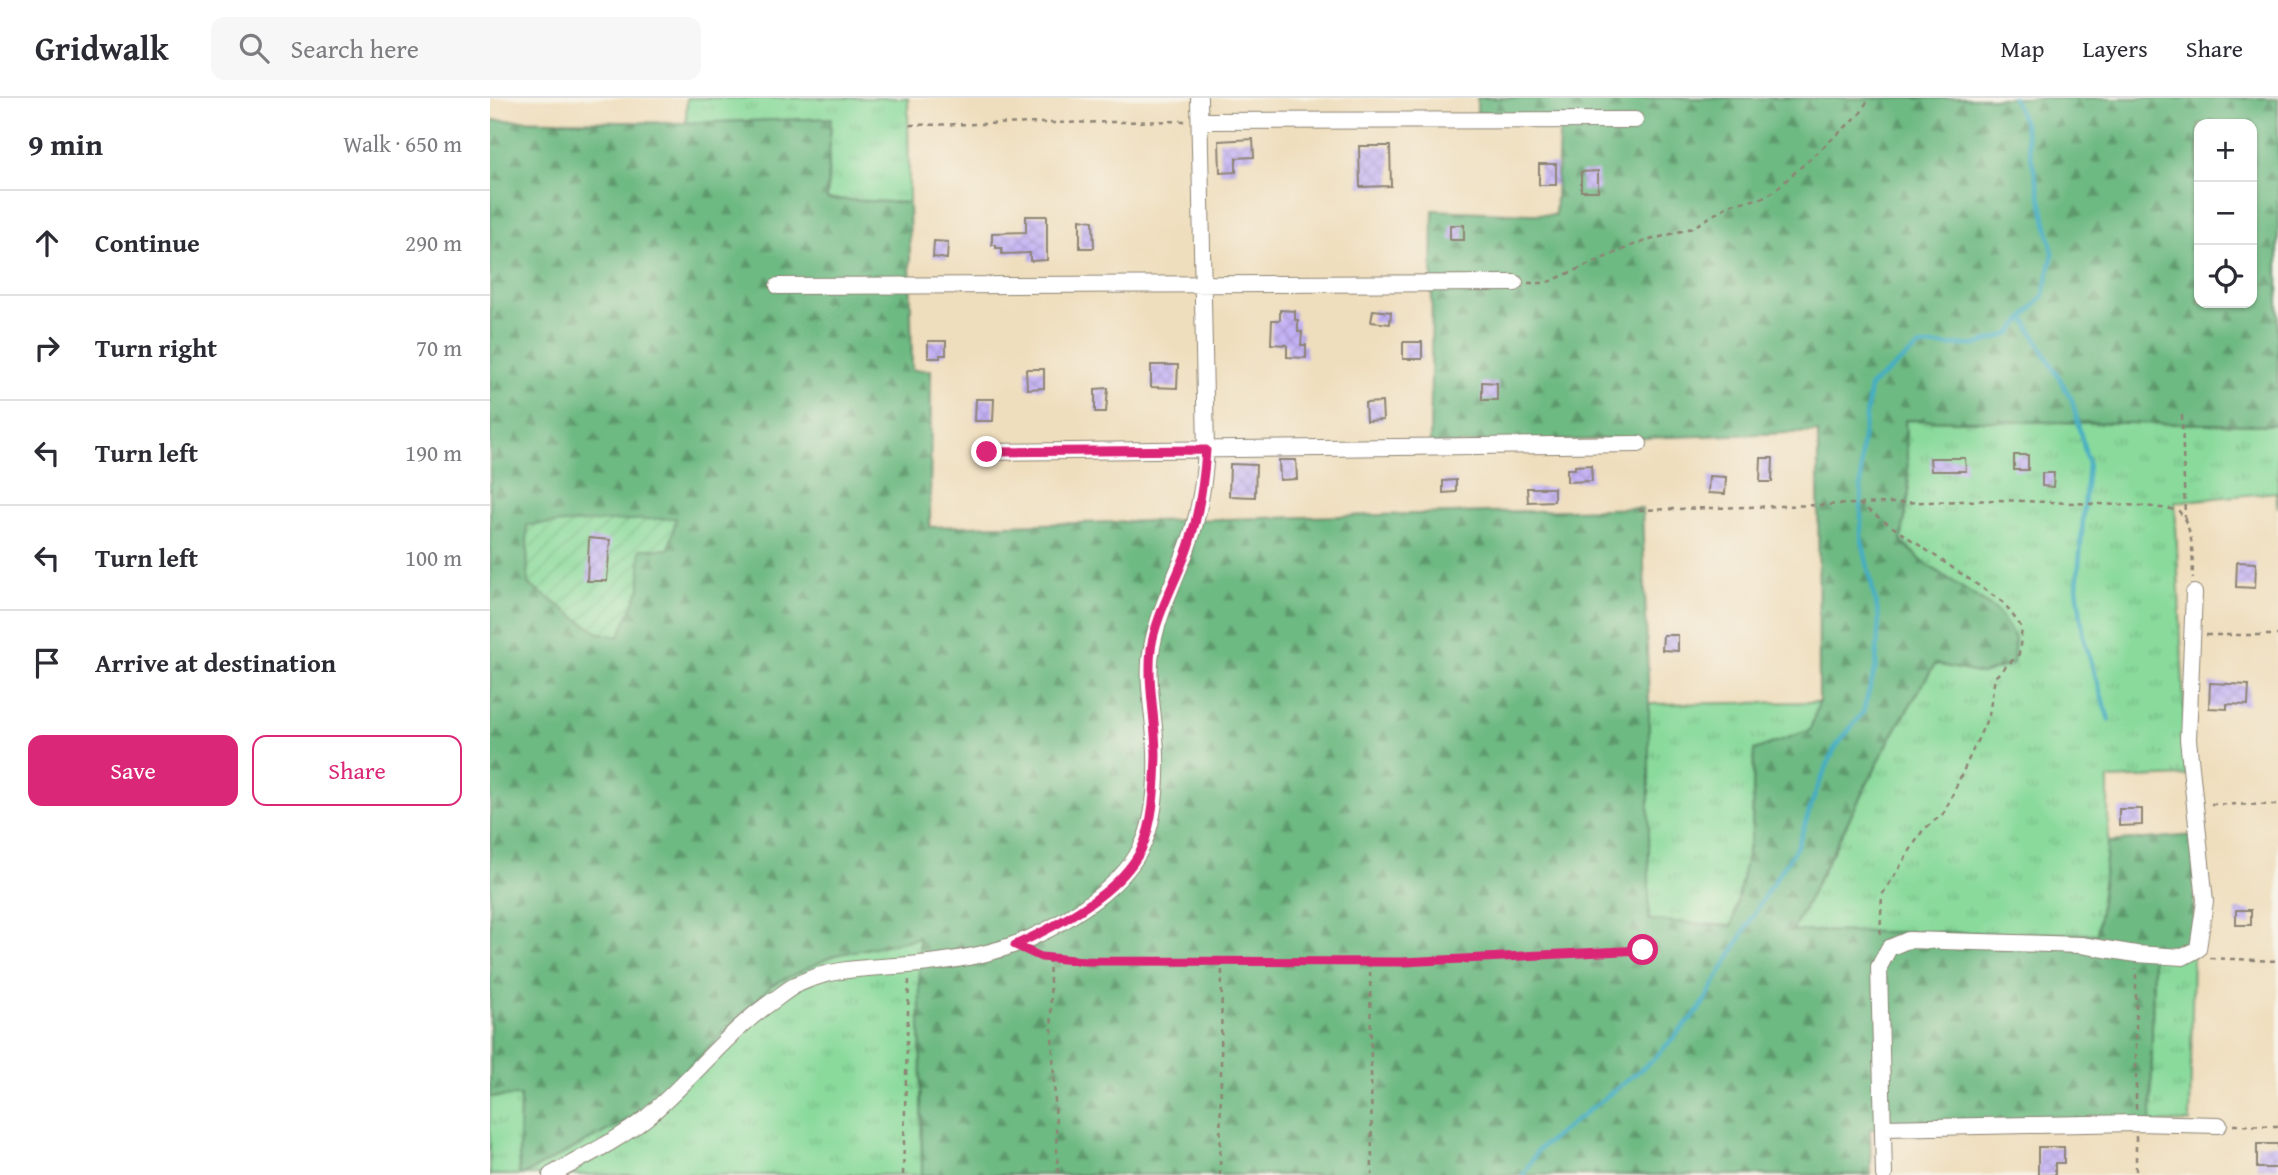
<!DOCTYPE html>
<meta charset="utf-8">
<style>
:root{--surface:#fff;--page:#f7f7f7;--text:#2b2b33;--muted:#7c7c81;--line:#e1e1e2;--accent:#db2777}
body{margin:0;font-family:"Gentium Book Plus",serif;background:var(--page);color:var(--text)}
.controls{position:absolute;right:21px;top:21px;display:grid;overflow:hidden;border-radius:14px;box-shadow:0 2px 5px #0004}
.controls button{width:63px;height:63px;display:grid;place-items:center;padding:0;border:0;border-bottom:2px solid var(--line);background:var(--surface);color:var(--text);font:35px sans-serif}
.stop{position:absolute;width:21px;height:21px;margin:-16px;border:5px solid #db2777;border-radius:50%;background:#fff}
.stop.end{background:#db2777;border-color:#fff;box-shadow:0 2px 7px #0008}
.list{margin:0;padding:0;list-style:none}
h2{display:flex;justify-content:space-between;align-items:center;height:91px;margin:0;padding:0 28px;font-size:30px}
h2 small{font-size:23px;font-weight:400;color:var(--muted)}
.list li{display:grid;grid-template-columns:46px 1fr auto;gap:21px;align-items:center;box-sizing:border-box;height:105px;padding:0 28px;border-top:2px solid var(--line)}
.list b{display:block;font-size:26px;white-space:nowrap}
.list em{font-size:23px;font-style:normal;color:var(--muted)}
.actions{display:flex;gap:14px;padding:21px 28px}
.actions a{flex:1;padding:16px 0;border:2px solid var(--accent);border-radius:14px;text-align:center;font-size:24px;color:var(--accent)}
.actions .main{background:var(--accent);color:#fff}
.icon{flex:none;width:38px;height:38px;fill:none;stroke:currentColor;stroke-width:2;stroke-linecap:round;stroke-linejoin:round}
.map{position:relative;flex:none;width:1788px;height:1077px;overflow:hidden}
header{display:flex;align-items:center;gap:42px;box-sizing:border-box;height:98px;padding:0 35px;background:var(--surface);border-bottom:2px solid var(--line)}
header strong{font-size:33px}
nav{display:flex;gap:38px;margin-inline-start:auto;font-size:24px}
.search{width:490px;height:63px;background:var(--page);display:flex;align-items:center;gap:18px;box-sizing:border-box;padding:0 24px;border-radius:14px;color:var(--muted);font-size:26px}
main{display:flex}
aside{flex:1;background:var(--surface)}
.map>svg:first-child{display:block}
.grass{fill:url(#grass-tufts);stroke:#5a8263;stroke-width:2}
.forest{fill:url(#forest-firs);stroke:#4c7257;stroke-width:2;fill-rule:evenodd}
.garden{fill:url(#garden-furrows);stroke:#5a8263;stroke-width:2}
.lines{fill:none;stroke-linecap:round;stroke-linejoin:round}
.stream{stroke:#44aec2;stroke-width:4.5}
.building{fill:url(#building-cross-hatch)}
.street-casing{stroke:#8d8474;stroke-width:18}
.path{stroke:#8d8474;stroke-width:2.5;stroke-dasharray:5 5;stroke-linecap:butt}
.street{stroke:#fff;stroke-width:16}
.route{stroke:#db2777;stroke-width:9}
</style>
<header>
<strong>Gridwalk</strong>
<div class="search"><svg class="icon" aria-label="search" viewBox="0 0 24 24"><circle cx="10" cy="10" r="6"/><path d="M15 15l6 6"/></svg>Search here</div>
<nav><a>Map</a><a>Layers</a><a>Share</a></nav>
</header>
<main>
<aside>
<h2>9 min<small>Walk · 650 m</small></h2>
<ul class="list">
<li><svg class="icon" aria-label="ahead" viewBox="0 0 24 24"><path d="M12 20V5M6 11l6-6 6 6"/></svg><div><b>Continue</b></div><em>290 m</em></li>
<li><svg class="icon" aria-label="right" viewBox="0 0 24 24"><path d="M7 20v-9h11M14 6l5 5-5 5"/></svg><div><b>Turn right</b></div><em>70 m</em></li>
<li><svg class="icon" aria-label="left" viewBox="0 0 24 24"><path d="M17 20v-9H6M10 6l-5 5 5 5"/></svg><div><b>Turn left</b></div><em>190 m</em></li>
<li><svg class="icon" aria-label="left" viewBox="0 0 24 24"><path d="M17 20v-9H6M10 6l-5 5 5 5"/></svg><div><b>Turn left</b></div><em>100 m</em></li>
<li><svg class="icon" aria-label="arrive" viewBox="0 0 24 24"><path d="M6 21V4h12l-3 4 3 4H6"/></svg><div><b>Arrive at destination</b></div></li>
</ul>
<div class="actions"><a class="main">Save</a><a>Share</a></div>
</aside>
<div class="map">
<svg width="1788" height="1077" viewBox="0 0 1788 1077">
<defs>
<pattern id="grass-tufts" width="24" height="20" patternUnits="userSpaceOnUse" patternTransform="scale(1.75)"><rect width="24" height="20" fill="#89da9b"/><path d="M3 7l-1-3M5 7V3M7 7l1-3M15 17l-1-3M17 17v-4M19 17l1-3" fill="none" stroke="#76bb86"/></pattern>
<pattern id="forest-firs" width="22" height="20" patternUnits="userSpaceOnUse" patternTransform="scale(1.75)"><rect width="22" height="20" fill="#6eba83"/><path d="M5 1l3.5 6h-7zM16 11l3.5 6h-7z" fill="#5b976b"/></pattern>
<pattern id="garden-furrows" width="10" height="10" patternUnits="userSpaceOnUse" patternTransform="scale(1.75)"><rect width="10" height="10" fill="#89da9b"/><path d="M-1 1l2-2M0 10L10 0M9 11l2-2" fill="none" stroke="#76bb86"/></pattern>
<pattern id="building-cross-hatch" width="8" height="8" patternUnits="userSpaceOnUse" patternTransform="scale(1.75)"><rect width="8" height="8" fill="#c3b1f5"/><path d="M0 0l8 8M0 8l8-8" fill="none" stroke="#a898d2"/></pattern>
</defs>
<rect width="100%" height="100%" fill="#f7f3e8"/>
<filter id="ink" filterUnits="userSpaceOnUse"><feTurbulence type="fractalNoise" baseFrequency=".0143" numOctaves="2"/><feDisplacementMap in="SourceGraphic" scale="14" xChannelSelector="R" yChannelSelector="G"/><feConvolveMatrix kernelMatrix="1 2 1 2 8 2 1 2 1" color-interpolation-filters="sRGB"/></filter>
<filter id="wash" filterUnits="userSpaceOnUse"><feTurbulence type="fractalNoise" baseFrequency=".00686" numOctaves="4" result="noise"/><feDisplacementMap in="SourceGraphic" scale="28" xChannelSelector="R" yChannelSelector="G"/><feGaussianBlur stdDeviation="1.57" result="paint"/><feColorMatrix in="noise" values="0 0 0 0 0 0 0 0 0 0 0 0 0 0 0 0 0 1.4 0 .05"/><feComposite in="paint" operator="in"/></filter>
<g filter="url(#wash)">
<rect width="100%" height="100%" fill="#efdebd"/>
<path class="grass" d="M197 0H418L419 105 337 101 341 21 196 25Z
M1415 322 1788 327V410L1786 394 1685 404 1697 678 1618 681V744L1608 836 1302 834 1401 639 1445 566 1492 576 1507 513 1433 464 1411 443 1419 395Z
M1329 604 1320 632 1264 653 1262 733 1242 829 1159 822V606Z
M430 840 432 1077H33L153 1014 282 887 345 857Z
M1703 853 1700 1024 1661 1025 1663 856Z
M30 997 29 1077H0V999Z"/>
<path class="forest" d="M987 0H1788V327L1415 322 1419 395 1411 443 1433 464 1507 513 1525 540 1523 566 1492 576 1445 566 1401 639 1302 833 1607 836 1618 744 1705 737 1703 853 1663 857 1661 1025 1380 1031 1381 1077H432L429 840 345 857 282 887 153 1014 33 1077H29L30 998 0 999V22L196 25 341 20 337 101 419 105 422 272H441L440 429 1152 410 1159 606V822L1242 828 1262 733 1264 652 1320 632 1329 604 1328 334 940 347 943 112 1065 117 1070 21 987 15ZM1709 26H1762V205H1709ZM37 427 178 451H150L38 486Z"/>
<path class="garden" d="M186 420 179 451H150V490L129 539 107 534 38 486 37 427Z"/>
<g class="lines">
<path class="stream" d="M1534 220 1582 302 1598 365 1587 489 1594 541 1619 622
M1033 1077 1048 1052 1163 962 1210 911 1275 797 1308 747 1326 693 1345 650 1373 614 1386 568 1389 520 1371 438V355L1380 288 1430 248 1486 247 1520 236 1554 197 1563 155 1533 23 1523 0"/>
</g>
<g id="blocks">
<path class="building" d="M763 41 764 59 746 60V74L730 75 729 43Z
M869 48H900L901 88 870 89Z
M1049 66H1066V87H1049Z
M1108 73V93H1091V74Z
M536 118H557V162L540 163V155L512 156V150H506V147H502V135L536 134Z
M590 121 603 123 604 150H590Z
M960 127H974V142H960Z
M444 143 458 144 457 161 443 159Z
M790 212 805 213V222H808V234H812L811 247H816V260L797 259V247L781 246 782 222H790Z
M883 212 901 214 900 226 881 224Z
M438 243H456V257H450V260H438Z
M913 244H932V261H913Z
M661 267H688L687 290 661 289Z
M536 271H554V290L537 291Z
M992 284 1007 285V302H992Z
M618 290 616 314H605V291Z
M486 301H504L503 323H485Z
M892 304 893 322 876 323 875 305Z
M1524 357H1538V372H1524Z
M1271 360H1283L1282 384H1270Z
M1440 360H1475L1476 373H1441Z
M789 362H806L807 381 790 382Z
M740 366 766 367 765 399 739 398Z
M1101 367 1102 383 1077 384V371H1085V368Z
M1552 375H1564L1563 389 1552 388Z
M1219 378 1236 379 1235 396 1218 395Z
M966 382V394L953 395V383Z
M1037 390H1064V403L1038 404Z
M99 440 120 442 117 483H97Z
M1747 464 1766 465 1765 490 1746 489Z
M1173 537H1188V553L1172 552Z
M1720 585 1759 587 1758 607 1737 606V611L1719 610Z
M1629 711H1652V727L1629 728Z
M1746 812H1761V827H1746Z
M1767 1046H1788V1070H1767Z
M1548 1049H1574V1065H1565V1077H1548Z"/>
</g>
</g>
<g filter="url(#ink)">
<use href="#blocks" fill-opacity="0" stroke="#8d8474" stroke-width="2"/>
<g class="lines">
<g class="street-casing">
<path id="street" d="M710 23 1145 22
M288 188 1025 185
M497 354 1149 346
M1393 1030 1646 1025 1729 1027
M61 1077C93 1059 127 1043 156 1020 202 982 237 933 287 900 294 895 302 888 310 885 345 869 382 870 419 867 454 864 490 859 523 847 565 832 629 793 650 752 665 725 667 685 666 654 665 620 655 583 662 549 668 515 685 482 697 450 709 419 714 384 716 352L709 0
M1394 1077 1389 869 1399 850 1418 842 1591 847 1646 856 1693 859 1708 851 1715 803 1698 641 1704 495"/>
</g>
<path class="path" d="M420 27 696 23
M1038 185H1056L1146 146 1202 130 1241 106 1269 101 1283 94 1370 16 1379 0
M1692 317 1695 421
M1369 406 1514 505 1532 530 1529 556 1505 579 1499 617 1454 715 1433 732 1392 797 1390 838
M1149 412 1509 402 1655 408 1688 412C1705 432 1702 457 1703 481
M1716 537H1788
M1721 706 1788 707
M544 855 551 858 594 863 912 864 1153 852
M559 860 568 1077
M1720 860 1788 863
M880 864 882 1077
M1646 1011V870
M1743 1027 1788 1028
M1646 1038V1077
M413 1077 419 881
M730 1077 732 863"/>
<use href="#street" class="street"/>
</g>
</g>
<g class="lines" filter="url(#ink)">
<path class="route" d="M497 354 716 352C714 383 709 415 699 446 688 481 666 515 661 551 657 586 666 622 666 658 665 688 664 724 651 752 629 795 567 828 525 847L551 859 594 863 912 864 1153 852"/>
</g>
</svg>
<div class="controls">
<button>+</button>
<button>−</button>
<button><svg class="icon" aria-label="locate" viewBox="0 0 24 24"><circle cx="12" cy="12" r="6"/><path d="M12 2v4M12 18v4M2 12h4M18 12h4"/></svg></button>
</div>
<div class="stop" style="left:1153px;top:852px"></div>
<div class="stop end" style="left:497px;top:354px"></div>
</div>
</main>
